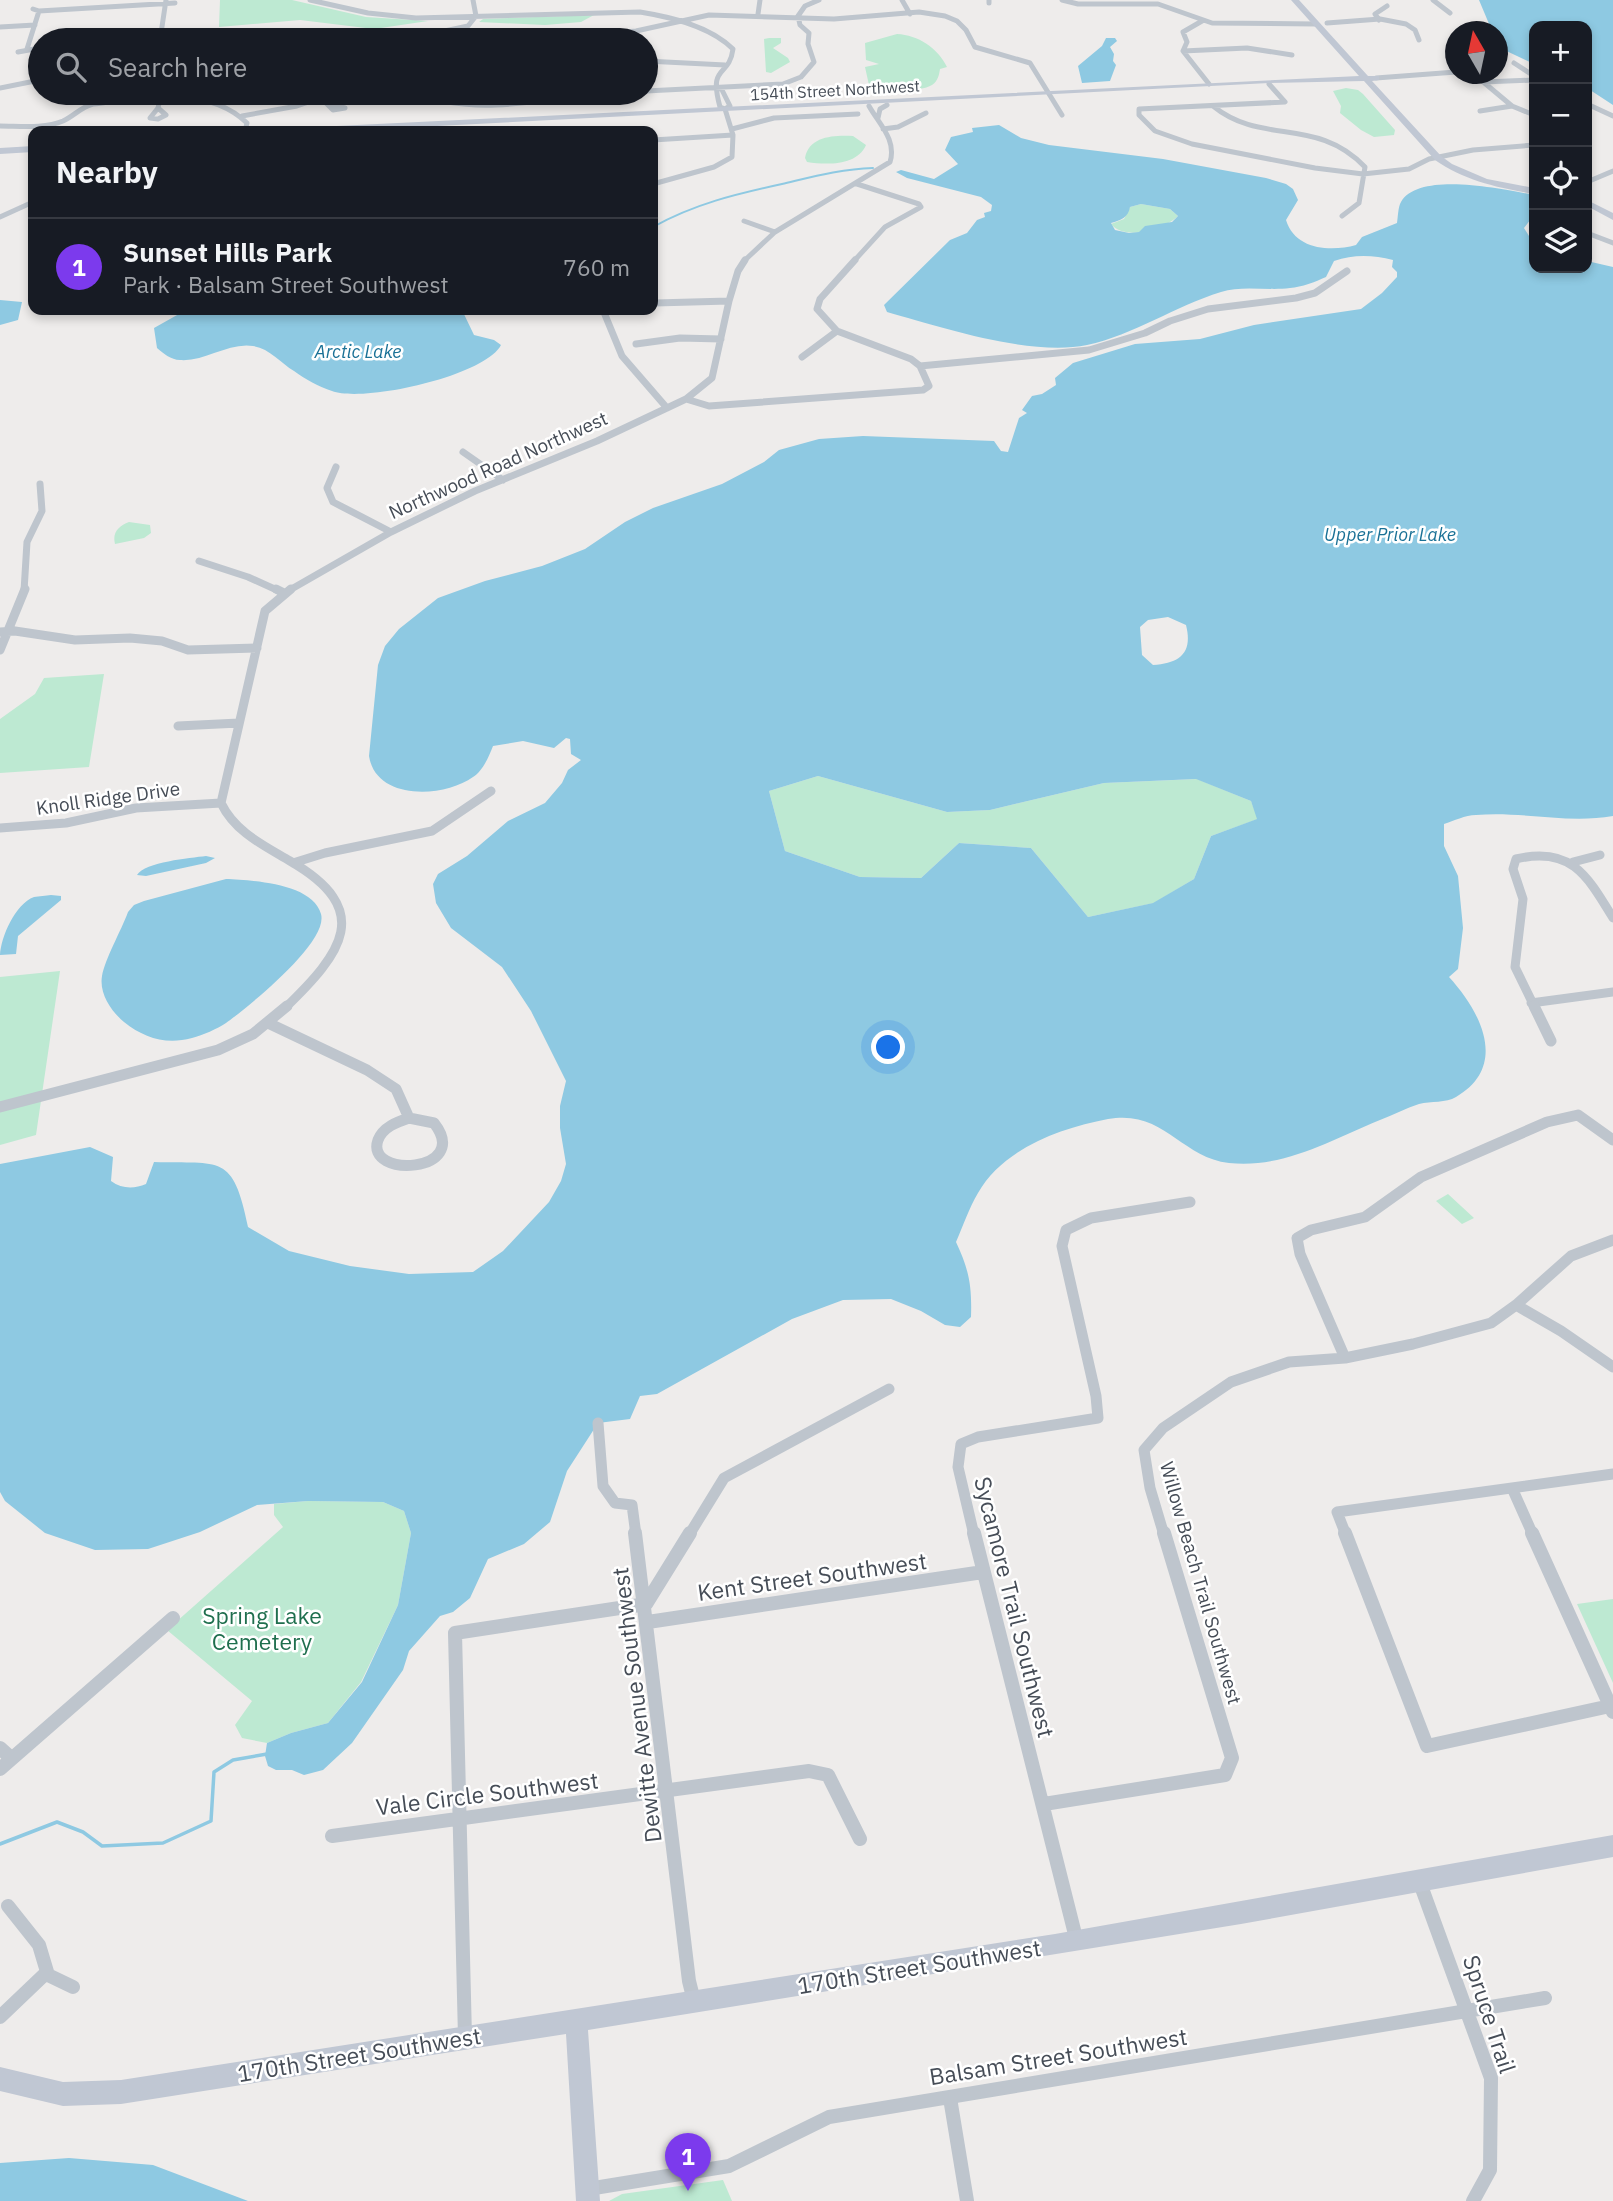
<!DOCTYPE html>
<meta charset="utf-8">
<style>
:root{--surface:#171b24;--page:#20242c;--text:#f1f3f6;--muted:#9ea1a6;--line:#363941;--accent:#7c3aed}
body{margin:0;font-family:"IBM Plex Sans",sans-serif;background:var(--page);color:var(--text)}
.controls{position:absolute;right:21px;top:21px;display:grid;overflow:hidden;border-radius:14px;box-shadow:0 4px 10px #0003}
.controls button{width:63px;height:63px;display:grid;place-items:center;padding:0;border:0;border-bottom:2px solid var(--line);background:var(--surface);color:var(--text);font:35px sans-serif}
.compass{position:absolute;left:1445px;top:21px;width:63px;height:63px;border-radius:50%;background:var(--surface);box-shadow:0 4px 10px #0003;rotate:351deg}
.you{position:absolute;left:889px;top:1048px;width:24px;height:24px;margin:-18px;border:5px solid #fff;border-radius:50%;background:#1a73e8;box-shadow:0 0 0 10px #1a73e833}
.badge{display:grid;place-items:center;width:46px;height:46px;border-radius:50%;background:var(--accent);color:#fff;font-size:23px;font-weight:700}
.pin{position:absolute;translate:-50% -58px;filter:drop-shadow(0 2px 4px #0008)}
.pin::after{content:'';position:absolute;top:37px;width:24px;height:21px;background:inherit;clip-path:polygon(0 0,100% 0,50% 100%)}
.list{margin:0;padding:0;list-style:none}
h2{display:flex;justify-content:space-between;align-items:center;height:91px;margin:0;padding:0 28px;font-size:30px}
h2 small{font-size:23px;font-weight:400;color:var(--muted)}
.list li{display:grid;grid-template-columns:46px 1fr auto;gap:21px;align-items:center;box-sizing:border-box;height:98px;padding:0 28px;border-top:2px solid var(--line)}
.list b{display:block;font-size:26px;white-space:nowrap}
.list p{margin:0;font-size:23px;white-space:nowrap;color:var(--muted)}
.list em{font-size:23px;font-style:normal;color:var(--muted)}
.icon{flex:none;width:38px;height:38px;fill:none;stroke:currentColor;stroke-width:2;stroke-linecap:round;stroke-linejoin:round}
.map{position:relative;flex:none;width:1613px;height:2201px;overflow:hidden}
.search{position:absolute;background:var(--surface);box-shadow:0 4px 10px #0003;left:28px;top:28px;width:630px;height:77px;display:flex;align-items:center;gap:18px;box-sizing:border-box;padding:0 24px;border-radius:38px;color:var(--muted);font-size:26px}
.panel{position:absolute;background:var(--surface);box-shadow:0 4px 10px #0003;left:28px;top:126px;width:630px;height:189px;border-radius:14px}
.map>svg:first-child{display:block}
.green{fill:#bde9d2}
.water{fill:#8ec9e2;fill-rule:evenodd}
.lines{fill:none;stroke-linecap:round;stroke-linejoin:round}
.stream-far1{stroke:#8ec9e2;stroke-width:2}
.stream{stroke:#8ec9e2;stroke-width:3.5}
.street-far4{stroke:#bec5cd;stroke-width:5}
.street-far3{stroke:#bec5cd;stroke-width:7}
.street-far2{stroke:#bec5cd;stroke-width:9}
.street-far1{stroke:#bec5cd;stroke-width:11}
.street{stroke:#bec5cd;stroke-width:14}
.secondary{fill:#c0c7d3;fill-rule:evenodd}
.labels{text-anchor:middle;dominant-baseline:central;stroke-width:5;stroke-linejoin:round;paint-order:stroke}
.far-street-label{font-size:16px;fill:#464d57;stroke:#fff}
.far-water-label{font-size:18px;font-style:italic;fill:#1a7196;stroke:#fff}
.street-label{font-size:19px;fill:#464d57;stroke:#fff}
.near-street-label{font-size:23px;fill:#464d57;stroke:#fff}
.near-park-label{font-size:23px;fill:#1f6f4e;stroke:#fff}
</style>
<div class="map">
<svg width="1613" height="2201" viewBox="0 0 1613 2201">
<rect width="100%" height="100%" fill="#eeeceb"/>
<path class="green" d="M220 0H292L366 17 428 21 374 29 300 20 219 27Z
M594 15 581 22 545 25 479 22 483 19Z
M897 34C918 35 938 48 947 67L940 69C939 75 938 81 932 85 918 93 884 91 869 85L865 67 879 64 866 60 865 43Z
M769 38H781V43L773 48 788 58 790 62 771 73 766 72 764 39Z
M1346 88 1358 90 1363 94 1395 130 1394 135 1374 137 1361 130 1340 113 1341 106 1333 91Z
M853 136 866 145C857 166 827 165 807 162L805 158C809 136 834 135 853 136Z
M1141 204 1170 209 1178 216C1164 230 1125 241 1111 224L1124 219 1130 207Z
M129 522 150 525 151 533 144 538 115 544C112 532 119 526 129 522Z
M104 674 89 767 0 773V719L35 694 44 678Z
M818 776 947 812 990 810 1104 783 1197 779 1251 801 1258 819 1211 836 1194 879 1154 903 1088 917 1031 848 959 843 921 878 860 877 785 851 769 791Z
M60 971 36 1135 0 1145V977Z
M1448 1194 1474 1218 1462 1224 1436 1201Z
M308 1501 383 1502 404 1511 411 1533 398 1605 361 1682 328 1723 291 1733 267 1743 242 1738 235 1725 252 1701 167 1630 283 1527 274 1515V1504Z
M1613 1599V1683L1577 1604Z
M723 2180 732 2201H609L622 2194Z"/>
<path class="water" d="M1479 0H1613V105L1587 88V26H1534V64L1498 47V32L1492 31Z
M1106 38H1115L1117 41 1110 47 1114 54 1113 61 1116 65 1110 81 1082 83 1078 66 1102 46Z
M999 125 1021 138 1049 145 1163 159 1266 178 1286 184 1293 189 1298 200 1286 220C1295 250 1331 252 1356 245L1362 237 1397 223C1398 217 1398 207 1401 202 1419 170 1507 190 1534 195V215L1524 228 1534 244V268H1587V261L1613 267V816C1567 824 1522 811 1476 815 1465 815 1454 821 1444 824V846L1458 876 1463 928 1458 969 1449 977C1481 1012 1509 1066 1456 1097 1446 1103 1431 1101 1419 1104 1406 1108 1393 1115 1380 1120 1331 1140 1283 1169 1229 1163 1180 1157 1164 1109 1108 1119 1060 1128 1003 1149 978 1193 969 1208 963 1226 956 1242 969 1270 972 1285 971 1317L960 1327 945 1325 921 1311 891 1299 843 1300 792 1319 657 1394 640 1396 630 1419 598 1423 567 1471 550 1522 524 1544 488 1559 470 1598 453 1612 440 1616 409 1651 403 1670 352 1743 323 1770 304 1775 292 1770H276L268 1766 265 1756 267 1743 291 1733 328 1723 362 1682 398 1605 411 1533 404 1511 383 1502 308 1501 257 1505 200 1532 148 1549 95 1550 45 1533 5 1501 0 1492V1164L90 1147 113 1157 111 1181C122 1189 134 1189 146 1184L154 1162C221 1164 233 1153 248 1227L289 1251 350 1266 409 1274 473 1272 503 1251 549 1202 561 1181 566 1164 560 1128V1106L566 1081 531 1011 502 967 451 928 436 903 433 884 438 874 467 856 508 821 545 803 562 783 568 770 581 760 571 754 570 739 566 738 554 748 523 741 493 746C489 756 483 771 473 777 444 798 376 801 369 756L378 665 385 646 399 629 438 598 485 581 542 566 585 549 625 522 653 508 722 484 764 462 779 450 819 439 863 436 994 441 1001 451 1008 452 1019 418 1027 413 1022 410 1032 396 1042 394 1056 385 1055 378 1073 363 1135 344 1200 339 1254 325 1361 309 1382 293 1397 277V272L1392 267 1393 260C1373 255 1354 254 1334 261L1326 277C1315 282 1302 287 1290 288 1268 291 1242 285 1221 292 1175 306 1134 335 1087 345 1031 357 941 327 887 312L884 305 950 240 967 233 977 220 985 217 984 213 991 211 992 205 981 197 907 178 896 172 901 170 934 179 958 164 945 150 951 137 973 132 972 128ZM1141 204 1170 209 1178 216 1172 222 1145 226 1139 232 1129 233 1115 230 1111 223C1121 220 1128 218 1130 207ZM1168 617 1186 625C1193 653 1180 663 1153 665L1142 655 1140 627 1148 620ZM818 776 947 812 990 810 1104 783 1196 779 1251 801 1257 819 1211 836 1194 879 1153 903 1088 917 1031 848 959 843 921 878 860 877 785 851 769 791Z
M0 300 22 302 18 320 0 325Z
M186 310H462L474 335 494 340 501 345C485 376 363 403 332 391 319 387 305 379 294 371 281 363 269 348 253 346 229 342 204 362 180 360 171 360 163 353 157 348L154 328Z
M206 856 215 858 206 863 146 876 137 875C145 862 190 858 206 856Z
M226 879C251 880 313 883 321 914 329 942 248 1007 226 1023 217 1029 203 1035 192 1038 166 1045 144 1038 124 1022 111 1011 99 993 102 976 105 959 121 931 128 912L134 905 144 901Z
M51 895 61 896V900L18 936 16 954 0 955C1 937 15 904 34 897 39 896 46 896 51 895Z
M69 2158 153 2165 248 2201H0V2163Z"/>
<g class="lines">
<path class="stream-far1" d="M653 227C694 204 736 194 782 184 812 177 841 169 873 168"/>
<path class="stream" d="M0 1844 57 1822 83 1832 102 1846 163 1843 211 1821 214 1772 233 1760 267 1754"/>
<path class="street-far4" d="M310 0 368 13 416 18 640 12C671 17 710 26 733 49 729 79 708 63 720 107L725 109 733 135 732 157 714 167 653 184
M902 0 910 14
M989 0V3
M1062 0 1078 4H1158L1212 23 1316 24
M1433 0 1450 13
M33 9 39 11 175 3
M758 14 760 0
M1379 20 1375 14 1387 6
M1202 21 1183 32 1187 42 1183 51 1209 84
M1327 23 1380 19 1406 24 1415 30 1419 40
M0 27 35 25
M461 29 499 36 573 37 636 31 709 15 834 19 919 12 945 16 957 21 966 30 975 47 1030 63 1062 115
M160 40 166 0
M257 40 298 33 342 40
M402 40 468 26 476 16 473 0
M27 49 39 11
M1183 51 1247 48 1292 55
M18 52 40 48
M646 61 725 65
M1514 63 1534 76
M1467 74 1475 75 1512 106 1534 115
M1376 78 1456 72
M1483 82 1534 80
M1269 84 1285 102 1139 109V115L1155 131 1192 144 1315 168 1363 174 1409 169 1429 159 1473 150 1534 145
M716 86 722 90 730 106 725 109
M0 88 40 80
M646 91 783 84 801 77 814 62 808 44 809 33 800 25 798 16 805 6 819 0
M412 93C467 113 525 105 581 93
M574 95 609 93
M318 100 345 108 333 110 326 103
M1587 104 1613 116
M1213 106C1262 146 1317 116 1365 167L1359 203 1342 216
M158 108 166 115 158 119 150 118Z
M158 108 160 99
M1480 111 1512 106
M242 116 297 106 335 93
M878 118 880 109 887 105
M0 126C20 126 44 129 63 121 74 116 81 107 93 104 144 98 206 84 247 123L245 131
M732 129 774 118 858 114
M883 129 898 127 926 113
M653 140 733 135
M1587 182 1613 171
M0 217 33 202
M744 221 775 232
M1587 233 1613 243
M744 261 775 232 890 162C897 140 879 124 869 106
M854 261 885 227 921 207 919 204 857 184"/>
<path class="street-far3" d="M655 303 729 301
M603 310 622 356 667 408
M636 344 680 338 721 339
M802 357 837 331
M920 366 1089 350 1145 333 1170 321 1208 309 1296 298 1315 293 1347 271
M686 399 709 406 923 390 929 386 920 366 911 359 837 331 817 309 820 299 855 260
M463 452 503 480
M336 467 327 488 333 502 391 532
M199 561 248 577 279 591
M24 591 27 542 42 511 40 484
M288 591 391 532 475 491 597 441 686 399 712 378 729 301 738 271 745 260"/>
<path class="street-far2" d="M276 589 284 593
M0 632 15 631 75 640 130 638 162 641 188 650 257 648
M0 650 25 589
M178 726 239 723
M0 828 66 823 136 808 221 803
M1573 862 1600 855
M293 863 325 853 432 831 491 791
M1531 1003 1613 992
M285 1008C342 953 375 910 290 861 263 845 235 832 221 803L265 611 291 589
M1535 1008 1515 967 1523 899 1513 869 1516 859C1571 846 1587 875 1613 918"/>
<path class="street-far1" d="M1534 1006 1551 1041
M268 1023 367 1070 396 1089 409 1118
M0 1107 218 1050 253 1034 287 1006
M409 1118 434 1123C473 1173 364 1179 378 1140 383 1127 397 1122 409 1118Z
M1516 1305 1561 1331 1613 1367
M1345 1358 1300 1254 1297 1238 1311 1230 1365 1217 1421 1177 1547 1122 1578 1115 1613 1140
M598 1423 603 1486 615 1503 632 1505 636 1535
M1512 1488 1533 1535
M689 1535 724 1478 889 1389
M974 1535 958 1467 961 1444 978 1437 1098 1418 1096 1396 1062 1246 1066 1230 1091 1218 1190 1202
M1164 1535 1150 1488 1144 1450 1163 1428 1231 1382 1289 1362 1345 1358 1413 1344 1491 1323 1516 1305 1571 1256 1613 1240
M1346 1535 1337 1512 1613 1474"/>
<path class="street" d="M635 1533 689 1981 694 2001
M974 1533 1077 1942
M1345 1533 1427 1746 1610 1706
M1532 1533 1613 1712
M648 1622 983 1572
M0 1748 11 1758
M0 1769 173 1618
M1044 1804 1225 1775 1232 1758 1164 1533
M332 1836 809 1771 828 1775 860 1839
M1420 1883 1491 2078 1490 2170 1473 2201
M8 1906 39 1945 48 1975 73 1987
M0 2017 45 1974
M465 2037 455 1633 646 1604 690 1533
M950 2098 967 2201
M588 2189 729 2166 829 2117 1545 1998"/>
<path class="secondary" d="M1291 0H1299L1368 76H1379V80L1372 81 1441 156 1452 164 1487 179 1534 188V194C1499 188 1465 181 1435 160L1364 81 1269 83 340 131H292L296 128 1359 76Z
M33 146V152L0 154V148Z
M1587 200 1613 213V220L1587 206Z
M1613 1835V1857L1241 1924 588 2030 600 2201H576L566 2034 121 2104 63 2106 0 2091V2067L63 2082 121 2080 1055 1934Z"/>
</g>
<g class="labels">
<g class="far-street-label">
<text transform="translate(835 90) rotate(-3)">154th Street Northwest</text>
</g>
<g class="far-water-label">
<text x="358" y="351">Arctic Lake</text>
<text x="1390" y="534">Upper Prior Lake</text>
</g>
<g class="street-label">
<text transform="translate(498 465) rotate(-24)">Northwood Road Northwest</text>
<text transform="translate(108 798) rotate(-8)">Knoll Ridge Drive</text>
<text transform="translate(1201 1583) rotate(74)">Willow Beach Trail Southwest</text>
</g>
<g class="near-street-label">
<text transform="translate(812 1576) rotate(-8)">Kent Street Southwest</text>
<text transform="translate(1015 1607) rotate(76)">Sycamore Trail Southwest</text>
<text transform="translate(636 1705) rotate(-97)">Dewitte Avenue Southwest</text>
<text transform="translate(487 1793) rotate(-7)">Vale Circle Southwest</text>
<text transform="translate(919 1966) rotate(-9)">170th Street Southwest</text>
<text transform="translate(1490 2014) rotate(72)">Spruce Trail</text>
<text transform="translate(359 2054) rotate(-9)">170th Street Southwest</text>
<text transform="translate(1058 2056) rotate(-9)">Balsam Street Southwest</text>
</g>
<g class="near-park-label">
<text x="262" y="1615">Spring Lake<tspan x="262" dy="26">Cemetery</tspan></text>
</g>
</g>
</svg>
<div class="controls">
<button>+</button>
<button>−</button>
<button><svg class="icon" aria-label="locate" viewBox="0 0 24 24"><circle cx="12" cy="12" r="6"/><path d="M12 2v4M12 18v4M2 12h4M18 12h4"/></svg></button>
<button><svg class="icon" aria-label="layers" viewBox="0 0 24 24"><path d="M12 4l9 5-9 5-9-5zM3 14l9 5 9-5"/></svg></button>
</div>
<svg class="compass" viewBox="-18 -18 36 36"><path d="M0-13l5 13h-10z" fill="#e53935"/><path d="M0 13l5-13h-10z" fill="#9ea1a6"/></svg>
<div class="you"></div>
<div class="pin badge" style="left:688px;top:2191px">1</div>
<div class="search"><svg class="icon" aria-label="search" viewBox="0 0 24 24"><circle cx="10" cy="10" r="6"/><path d="M15 15l6 6"/></svg>Search here</div>
<section class="panel">
<h2>Nearby<small></small></h2>
<ul class="list">
<li><span class="badge">1</span><div><b>Sunset Hills Park</b><p>Park · Balsam Street Southwest</p></div><em>760 m</em></li>
</ul>
</section>
</div>
